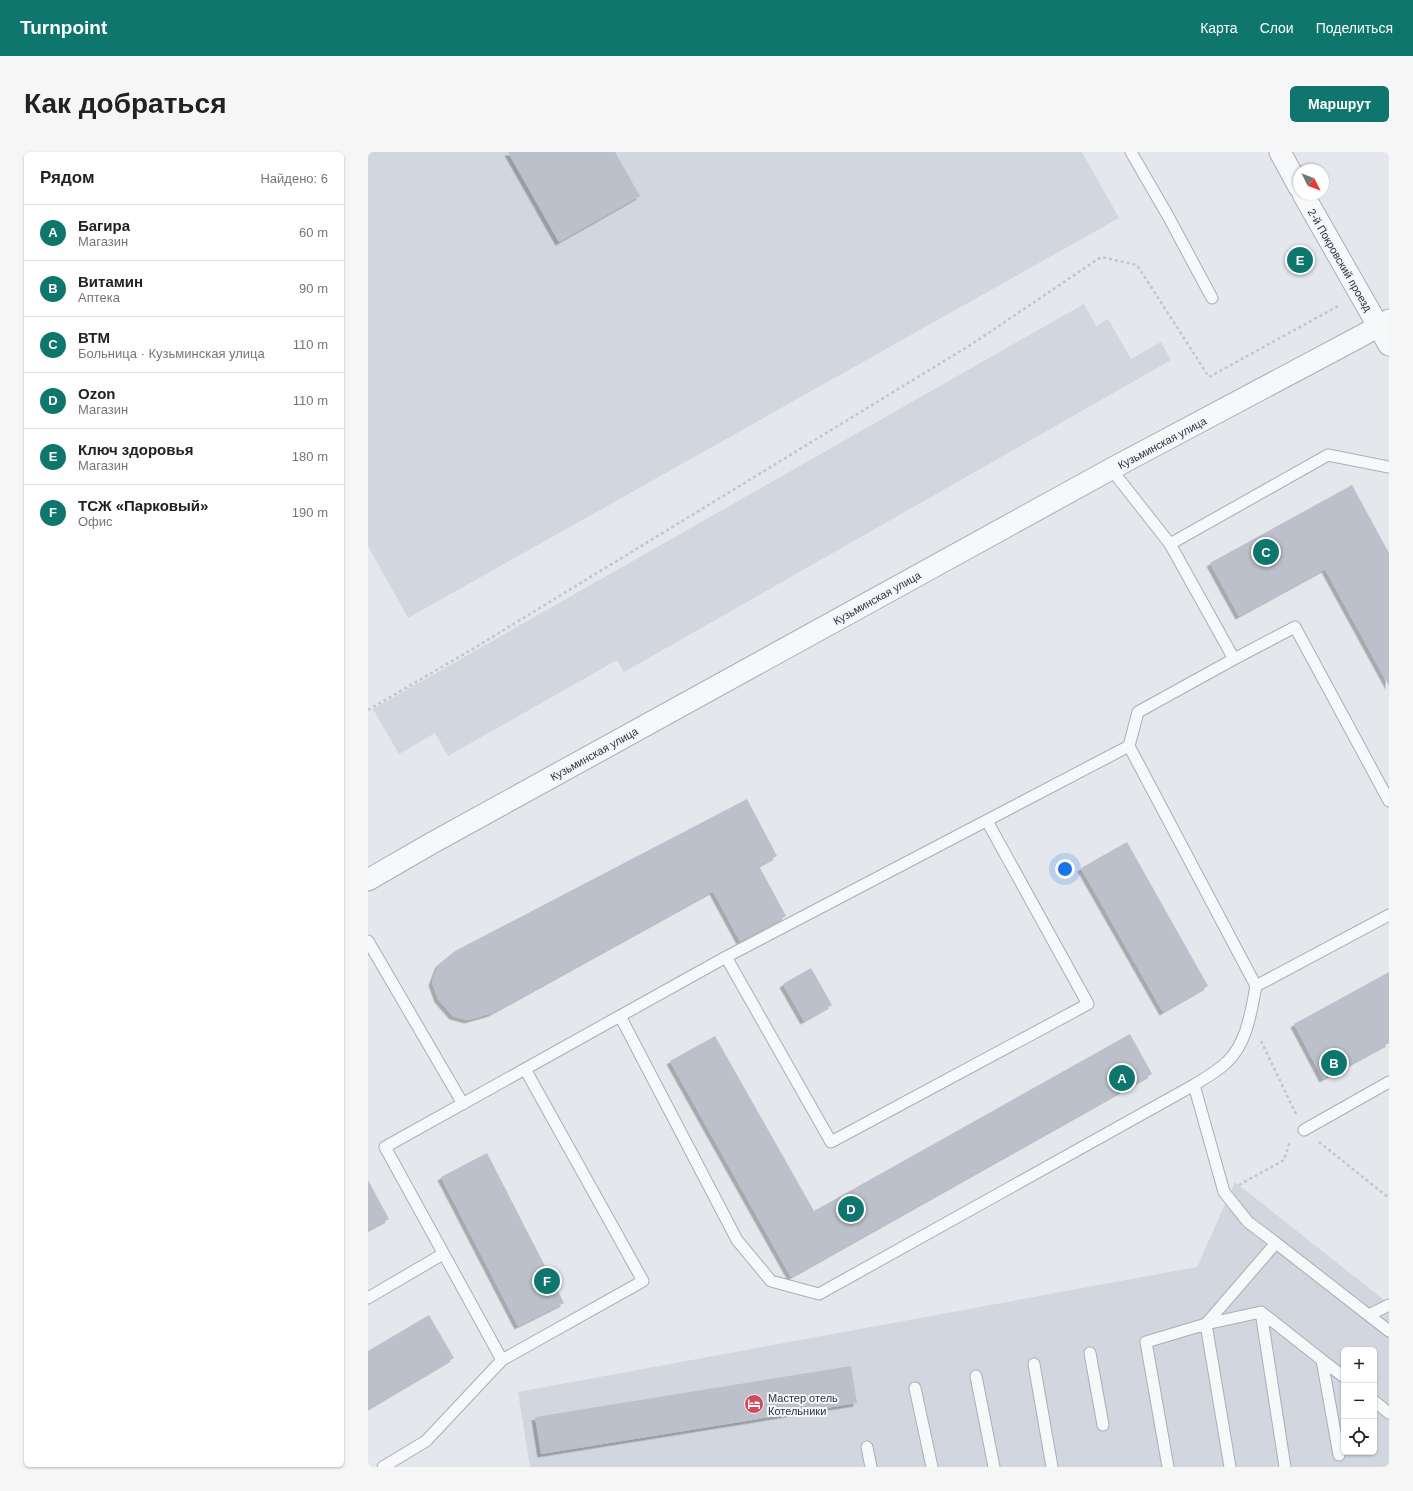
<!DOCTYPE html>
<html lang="ru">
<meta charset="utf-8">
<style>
:root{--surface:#fff;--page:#f6f6f6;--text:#222;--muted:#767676;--line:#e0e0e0;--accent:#0f766e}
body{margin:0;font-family:Arial,sans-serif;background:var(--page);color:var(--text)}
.controls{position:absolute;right:12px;bottom:12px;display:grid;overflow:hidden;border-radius:6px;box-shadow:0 1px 3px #0004}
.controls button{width:36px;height:36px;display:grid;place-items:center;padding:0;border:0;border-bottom:1px solid var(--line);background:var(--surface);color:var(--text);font:20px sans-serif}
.compass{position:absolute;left:925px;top:12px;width:36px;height:36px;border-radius:50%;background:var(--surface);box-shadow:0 1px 3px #0004;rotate:132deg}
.you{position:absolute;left:697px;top:717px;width:14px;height:14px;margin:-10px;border:3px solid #fff;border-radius:50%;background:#1a73e8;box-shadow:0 0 0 6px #1a73e833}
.badge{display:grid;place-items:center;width:26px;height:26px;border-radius:50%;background:var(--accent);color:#fff;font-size:13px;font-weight:700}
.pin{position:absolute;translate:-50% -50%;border:2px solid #fff;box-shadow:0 1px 4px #0006}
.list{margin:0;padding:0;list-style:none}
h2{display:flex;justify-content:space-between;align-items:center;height:52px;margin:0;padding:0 16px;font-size:17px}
h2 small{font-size:13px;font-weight:400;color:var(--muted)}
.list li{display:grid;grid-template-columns:26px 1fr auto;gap:12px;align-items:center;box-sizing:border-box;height:56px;padding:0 16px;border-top:1px solid var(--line)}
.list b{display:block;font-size:15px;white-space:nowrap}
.list p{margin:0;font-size:13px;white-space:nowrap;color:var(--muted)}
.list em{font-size:13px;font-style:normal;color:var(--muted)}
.icon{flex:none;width:22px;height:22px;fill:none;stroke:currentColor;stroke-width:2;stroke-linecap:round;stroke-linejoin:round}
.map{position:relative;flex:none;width:1021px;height:1315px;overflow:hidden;border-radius:6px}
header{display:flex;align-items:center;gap:24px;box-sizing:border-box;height:56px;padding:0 20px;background:var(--accent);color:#fff}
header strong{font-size:19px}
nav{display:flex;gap:22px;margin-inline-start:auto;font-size:14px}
.intro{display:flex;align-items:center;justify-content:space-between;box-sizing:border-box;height:96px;padding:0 24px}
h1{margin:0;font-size:28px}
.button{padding:10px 18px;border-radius:6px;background:var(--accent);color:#fff;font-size:14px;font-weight:700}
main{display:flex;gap:24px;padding:0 24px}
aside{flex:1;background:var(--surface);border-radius:6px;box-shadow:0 1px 3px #0004}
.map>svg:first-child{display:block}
.built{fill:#d2d6de;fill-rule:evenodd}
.building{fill:#bbc0ca;filter:url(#shadow)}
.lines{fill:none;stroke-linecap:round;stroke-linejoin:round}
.lane-casing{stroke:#a9aeb7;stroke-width:13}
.street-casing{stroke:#a9aeb7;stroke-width:23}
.path{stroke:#c2c5cb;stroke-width:2.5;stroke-dasharray:3 3;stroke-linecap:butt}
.lane{stroke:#f7f8fa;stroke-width:11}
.street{stroke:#f7f8fa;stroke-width:21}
.labels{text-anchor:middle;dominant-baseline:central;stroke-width:4;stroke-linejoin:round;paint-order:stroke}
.street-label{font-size:11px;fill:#2b3445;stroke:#f4f6f9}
.poi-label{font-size:11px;fill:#2b3445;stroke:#f4f6f9;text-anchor:start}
</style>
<header>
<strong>Turnpoint</strong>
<nav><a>Карта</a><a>Слои</a><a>Поделиться</a></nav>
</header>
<div class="intro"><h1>Как добраться</h1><a class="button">Маршрут</a></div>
<main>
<aside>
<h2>Рядом<small>Найдено: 6</small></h2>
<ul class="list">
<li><span class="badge">A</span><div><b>Багира</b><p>Магазин</p></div><em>60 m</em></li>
<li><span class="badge">B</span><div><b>Витамин</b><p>Аптека</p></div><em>90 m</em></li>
<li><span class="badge">C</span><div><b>ВТМ</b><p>Больница · Кузьминская улица</p></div><em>110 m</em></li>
<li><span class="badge">D</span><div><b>Ozon</b><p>Магазин</p></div><em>110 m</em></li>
<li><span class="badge">E</span><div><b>Ключ здоровья</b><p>Магазин</p></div><em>180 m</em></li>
<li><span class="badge">F</span><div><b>ТСЖ «Парковый»</b><p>Офис</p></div><em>190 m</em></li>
</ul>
</aside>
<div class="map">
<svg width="1021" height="1315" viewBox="0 0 1021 1315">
<defs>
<filter id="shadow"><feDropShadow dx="-3.5" dy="3.5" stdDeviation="0" flood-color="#0004"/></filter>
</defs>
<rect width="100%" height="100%" fill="#e4e7ec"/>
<path class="built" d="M0 0H714L751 66 40 466 0 394Z
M716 152 728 174 740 167 763 207 793 190 803 208 256 520 249 508 80 604 67 581 31 602 5 557Z
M867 1030 1021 1152V1315H162L150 1240 829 1115ZM976 1198H1006V1300H976Z"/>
<path class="building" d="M140 0H247L272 44 191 90Z
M984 333 1021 401V534L957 417 871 464 842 411Z
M379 647 409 704 391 714 418 764 372 789 345 739 124 861 100 868 85 864 70 847 64 830 71 812 87 799Z
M759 690 840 834 795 860 713 716Z
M443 816 464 853 436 869 415 832Z
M1021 820V891L955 927 926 872Z
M762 882 784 922 423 1125 302 909 347 884 446 1059Z
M119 1001 196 1151 150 1174 73 1025Z
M0 1028 21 1067 0 1078Z
M61 1163 86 1206 0 1257V1199Z
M483 1214 489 1251 173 1302 167 1265Z"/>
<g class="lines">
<g class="lane-casing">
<path id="lane" d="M763 0 800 64 844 146
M743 317 802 392 866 507 770 560 761 594 888 834C883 860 879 891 859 910 850 919 837 926 826 933L451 1142 403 1129 369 1088 252 864 358 805 761 594
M802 392 960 303 1021 315
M866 507 927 475 1021 649
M0 789 95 952
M358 805 463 990 720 852 619 669
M888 834 1021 763
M157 917 275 1129 134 1208 17 995Z
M157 917 252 864
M826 933 856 1040 880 1070 908 1091
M936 978 1021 930
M0 1146 75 1102
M893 1160 954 1208 971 1303
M1001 1163 1021 1153
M838 1172 908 1091 1021 1179
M838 1172 862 1315
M722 1201 735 1273
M954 1208 976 1225
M666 1212 684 1315
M608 1224 626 1315
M547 1236 564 1315
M1006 1249 1021 1261
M499 1295 503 1315
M15 1315 58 1289 134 1208
M800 1315 778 1190 838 1172 893 1160 917 1315"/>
</g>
<g class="street-casing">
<path id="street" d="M912 0 931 35
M935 42 1021 193
M0 728 64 691 743 317 993 184 1021 168"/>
</g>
<path class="path" d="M0 558 103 498 604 192 733 105 769 113 841 225 972 153
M893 889 928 962
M951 990 1021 1046
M871 1033 916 1008 922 989"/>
<use href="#lane" class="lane"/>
<use href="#street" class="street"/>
</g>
<defs>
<g id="hotel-disc" transform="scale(1)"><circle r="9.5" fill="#d1495b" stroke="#f4f6f9"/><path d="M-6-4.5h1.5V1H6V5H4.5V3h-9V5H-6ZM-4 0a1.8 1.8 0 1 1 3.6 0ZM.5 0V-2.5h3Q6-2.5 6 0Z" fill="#fff"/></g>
</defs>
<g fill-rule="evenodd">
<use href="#hotel-disc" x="386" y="1252"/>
</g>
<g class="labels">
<g class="street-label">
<text transform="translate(972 108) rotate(60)">2-й Покровский проезд</text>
<text transform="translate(794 291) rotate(-28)">Кузьминская улица</text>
<text transform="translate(509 446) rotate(-29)">Кузьминская улица</text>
<text transform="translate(226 602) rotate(-29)">Кузьминская улица</text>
</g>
<g class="poi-label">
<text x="400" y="1246">Мастер отель<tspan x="400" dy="13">Котельники</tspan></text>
</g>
</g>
</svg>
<div class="controls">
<button>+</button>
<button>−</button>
<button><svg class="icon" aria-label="locate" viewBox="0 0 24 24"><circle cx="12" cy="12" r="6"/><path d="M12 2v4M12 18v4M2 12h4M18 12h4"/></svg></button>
</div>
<svg class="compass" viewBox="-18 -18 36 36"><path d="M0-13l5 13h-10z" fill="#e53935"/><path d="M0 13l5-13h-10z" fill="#767676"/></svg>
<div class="you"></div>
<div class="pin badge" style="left:754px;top:926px">A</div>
<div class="pin badge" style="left:966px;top:911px">B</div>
<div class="pin badge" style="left:898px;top:400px">C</div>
<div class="pin badge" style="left:483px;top:1057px">D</div>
<div class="pin badge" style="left:932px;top:108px">E</div>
<div class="pin badge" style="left:179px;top:1129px">F</div>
</div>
</main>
